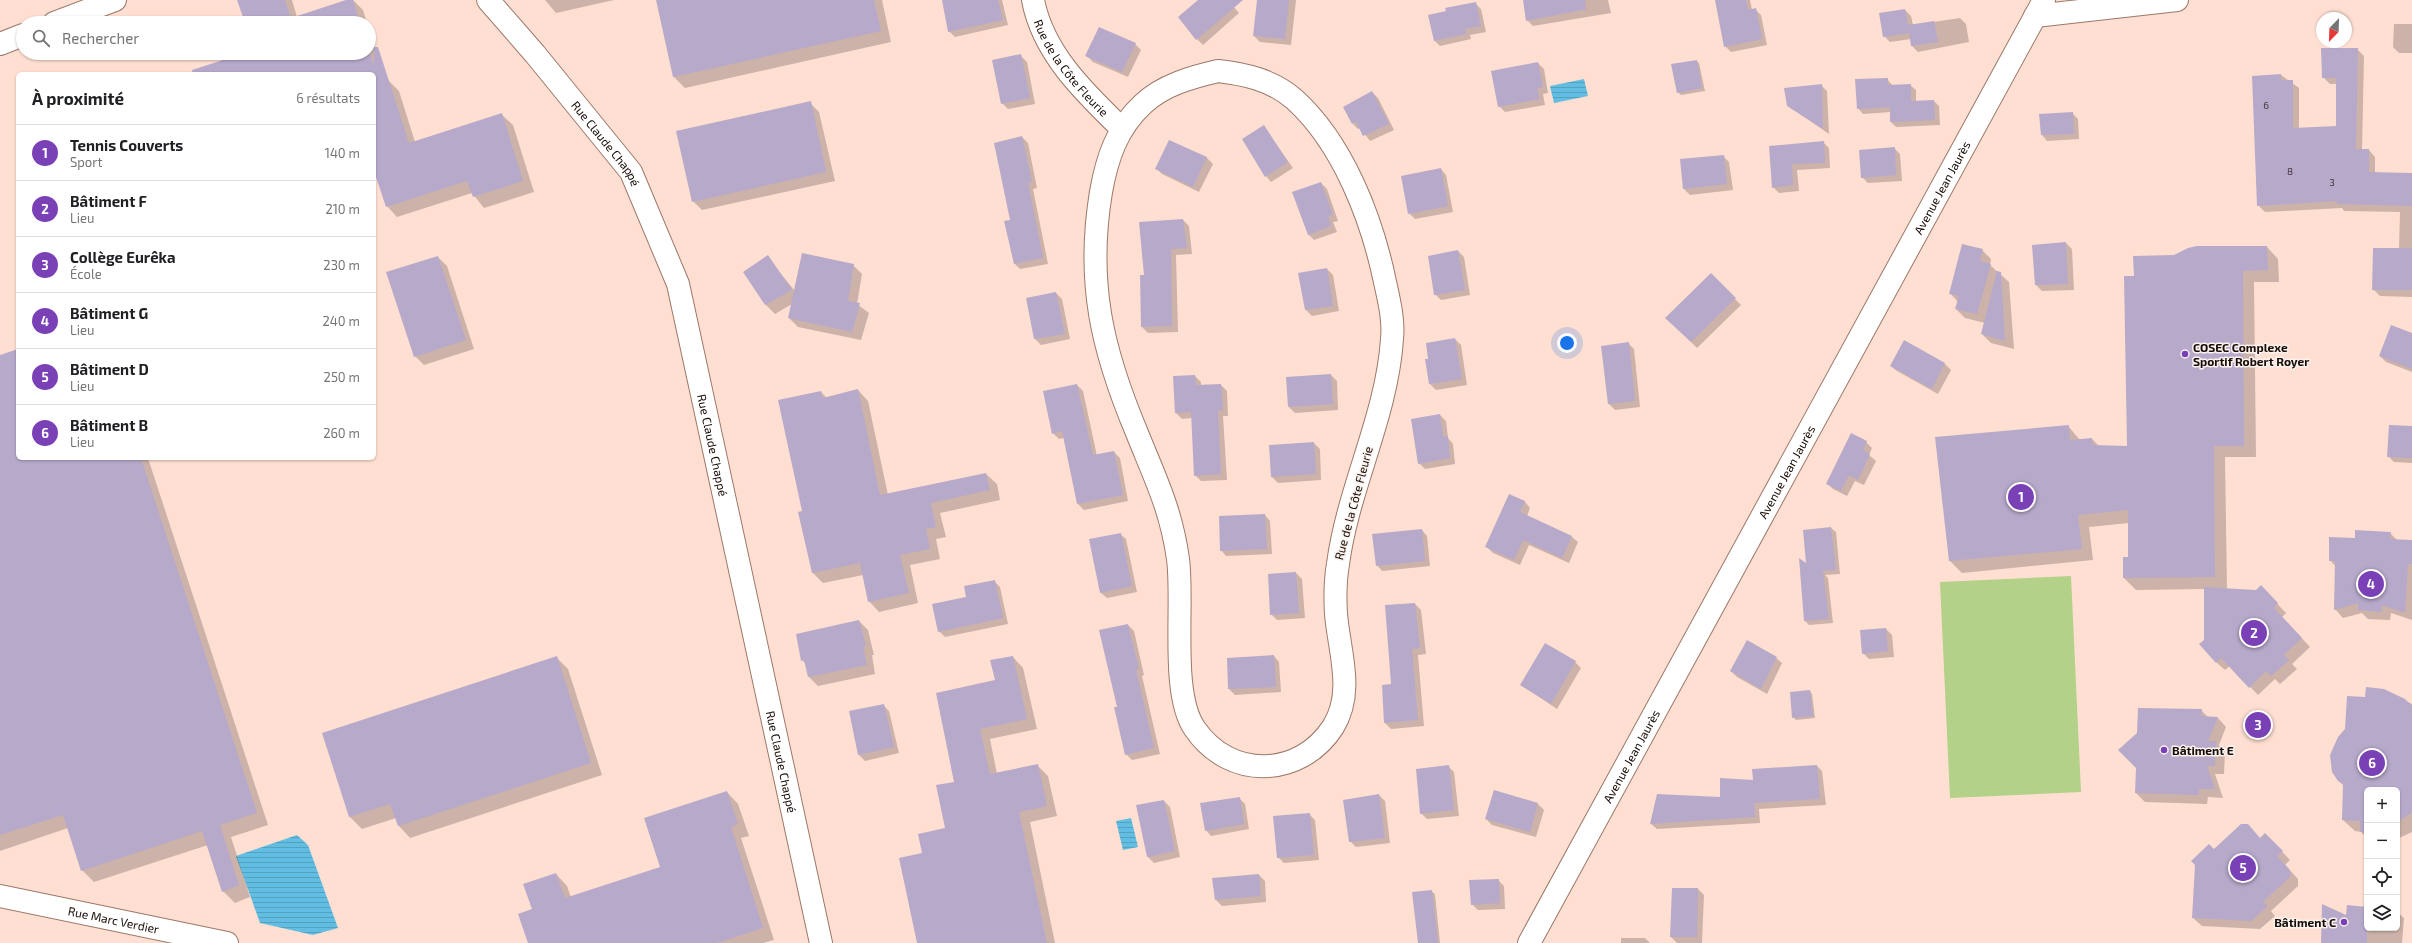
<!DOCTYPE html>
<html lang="fr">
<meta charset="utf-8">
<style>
:root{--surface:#fff;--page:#f2f2f2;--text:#202124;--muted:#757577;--line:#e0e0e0;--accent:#7a40b6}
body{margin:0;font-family:"Exo 2",sans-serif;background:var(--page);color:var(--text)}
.controls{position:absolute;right:12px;bottom:12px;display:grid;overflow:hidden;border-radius:6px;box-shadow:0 1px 3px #0004}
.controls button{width:36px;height:36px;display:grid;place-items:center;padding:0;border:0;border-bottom:1px solid var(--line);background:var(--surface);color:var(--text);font:20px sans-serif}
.compass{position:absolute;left:2316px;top:12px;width:36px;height:36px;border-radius:50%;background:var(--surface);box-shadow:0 1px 3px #0004;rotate:203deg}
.you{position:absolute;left:1567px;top:343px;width:14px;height:14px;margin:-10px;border:3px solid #fff;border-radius:50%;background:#1a73e8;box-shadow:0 0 0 6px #1a73e833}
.badge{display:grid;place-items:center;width:26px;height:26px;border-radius:50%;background:var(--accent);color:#fff;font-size:13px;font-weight:700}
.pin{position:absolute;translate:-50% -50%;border:2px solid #fff;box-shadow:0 1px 4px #0006}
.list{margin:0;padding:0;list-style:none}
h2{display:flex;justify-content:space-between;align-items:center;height:52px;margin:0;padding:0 16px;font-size:17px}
h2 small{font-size:13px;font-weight:400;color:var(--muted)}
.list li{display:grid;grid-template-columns:26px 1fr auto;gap:12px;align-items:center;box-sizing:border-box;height:56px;padding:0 16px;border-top:1px solid var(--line)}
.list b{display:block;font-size:15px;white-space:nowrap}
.list p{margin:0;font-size:13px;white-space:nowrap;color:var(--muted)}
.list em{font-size:13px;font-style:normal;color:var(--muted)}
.icon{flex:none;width:22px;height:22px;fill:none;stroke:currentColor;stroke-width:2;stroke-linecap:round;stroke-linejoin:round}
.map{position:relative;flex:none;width:2412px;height:943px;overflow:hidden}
.search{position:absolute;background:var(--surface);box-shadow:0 1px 3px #0004;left:16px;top:16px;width:360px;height:44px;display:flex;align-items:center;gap:10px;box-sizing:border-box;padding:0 14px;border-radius:22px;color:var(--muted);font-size:15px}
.panel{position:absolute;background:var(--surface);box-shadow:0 1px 3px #0004;left:16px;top:72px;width:360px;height:388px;border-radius:6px}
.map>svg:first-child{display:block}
.pitch{fill:#b3d188}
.water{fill:url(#water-rules)}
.shadow{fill:#0003}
.building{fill:#b7a9ca}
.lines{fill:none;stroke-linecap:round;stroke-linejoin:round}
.minor-casing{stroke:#9b7869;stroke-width:24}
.secondary-casing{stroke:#9b7869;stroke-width:24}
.minor{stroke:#fff;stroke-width:22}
.secondary{stroke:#fff;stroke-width:22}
.poi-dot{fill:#7a40b6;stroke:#faf2ef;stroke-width:1.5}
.labels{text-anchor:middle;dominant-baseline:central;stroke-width:3;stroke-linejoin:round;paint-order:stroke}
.number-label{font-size:10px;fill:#403438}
.street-label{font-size:12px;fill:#190d07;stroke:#faf2ef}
.poi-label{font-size:12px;font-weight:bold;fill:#190d07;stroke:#faf2ef;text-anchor:start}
</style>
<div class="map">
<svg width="2412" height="943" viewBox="0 0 2412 943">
<defs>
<pattern id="water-rules" width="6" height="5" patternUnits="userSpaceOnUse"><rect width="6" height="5" fill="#61bee2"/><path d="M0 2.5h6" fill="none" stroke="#54a2c0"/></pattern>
</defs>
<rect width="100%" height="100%" fill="#ffdfd2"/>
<path class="pitch" d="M2071 576 2081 792 1950 798 1940 582Z"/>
<path class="water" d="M1584 79 1588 96 1554 103 1550 86Z
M1131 818 1138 847 1123 850 1116 821Z
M297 835 308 845 338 928 313 935 260 923 236 856Z"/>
<path class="shadow" d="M238 0H292L297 17 353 0 363 10 367 23H246Z
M545 0H614L556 13Z
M657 0H882L891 42 685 88 674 77Z
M943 0H1002L1008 25 955 37 949 31Z
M1199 0H1228L1239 13 1203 45 1197 39Z
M1258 0H1296L1291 45 1260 42 1254 36Z
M1524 0H1608L1611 13 1533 26 1527 20Z
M1716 0H1750L1752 10 1755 9 1761 15 1767 45 1731 52 1725 46Z
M1475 3 1481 9 1486 32 1470 35 1471 39 1440 46 1434 40 1447 11Z
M1905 10 1911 16 1913 25 1960 18 1966 24 1969 42 1918 52 1912 46 1911 39 1890 42 1884 36Z
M2394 24H2412V53H2399L2393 47Z
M369 29 385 81 388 80 399 91 415 142 502 115 513 125 534 192 484 208 472 193 397 217 387 206 374 168V74H185L248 53H369Z
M1135 44 1141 50 1128 77 1093 62 1087 56Z
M2357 49 2364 56 2362 150H2369L2375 157V173L2412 174V297L2380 296 2373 289 2399 249 2400 212 2344 211 2342 208 2265 212 2258 205 2281 75 2299 88V129L2337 127V84H2330L2323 77Z
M1021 56 1027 62 1035 104 1008 109 1002 103Z
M1696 61 1699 63 1705 91 1681 95 1678 92Z
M1538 63 1544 69 1548 93 1543 94 1545 105 1505 112 1499 106Z
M1887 79 1893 86 1910 85 1916 90V102L1934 101 1939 106 1940 125 1896 127 1891 122V112L1863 114 1858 108Z
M1821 85 1827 91 1829 134 1787 105Z
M1372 92 1378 98 1394 130 1370 141 1360 128 1358 129 1353 124Z
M810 103 819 112 835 181 702 210 693 201Z
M2072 113 2078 119 2079 139 2047 141 2042 135 2040 115Z
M1264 127 1293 168 1271 182 1266 176Z
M1022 137 1028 143 1037 188 1033 189 1048 264 1020 269 1014 263 1011 221Z
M1169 141 1207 158 1213 164 1199 192 1162 174 1156 168Z
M1823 142 1829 148 1830 168 1797 170 1799 191 1779 193 1773 187 1770 147Z
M1894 148 1900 154 1902 181 1868 183 1862 177Z
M1723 156 1729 162 1733 190 1690 195 1684 189Z
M1441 169 1446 175 1453 212 1415 219 1409 213Z
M1321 183 1327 189 1338 221 1333 222 1337 232 1314 240 1308 234Z
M1183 220 1189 226 1192 254 1176 255 1178 332 1148 333 1142 327 1145 276Z
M2066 243 2072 249 2074 290 2042 291 2036 285Z
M2267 247 2278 259 2279 282H2254L2256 457H2225L2227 590 2256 591 2261 587 2286 613 2282 617 2310 647 2292 664 2297 669 2280 684 2275 679 2258 695 2230 666 2225 670 2216 662 2205 640V589L2136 590 2124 578V558H2129V523L2089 527 2093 560 1962 573 1950 561 2068 426 2080 440 2092 439 2099 446 2128 447 2135 277 2174 256Z
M1982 250 1991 259 1990 265 2009 282 2014 349 1991 343 1982 334 1985 323 1965 318 1956 309 1958 302 1950 293Z
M1458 251 1464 257 1470 295 1441 300 1435 294Z
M438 257 447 266 474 349 424 365 415 356Z
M767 257 795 291 853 265 862 274 857 304 869 313 861 340 798 327 789 318 792 304 775 314 766 305 744 272Z
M1327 269 1333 275 1339 311 1312 316 1306 310Z
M1711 275 1741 305 1697 348 1667 318Z
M1056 293 1062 299 1070 339 1041 345 1035 339Z
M2412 334V372L2386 362 2380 356Z
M1455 339 1461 345 1467 385 1436 390 1430 384 1429 360Z
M1904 342 1945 364 1951 370 1938 394 1897 371 1891 366Z
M1628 343 1634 349 1640 407 1615 410 1609 404Z
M18 351V458H148L268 825 231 837 250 897 235 903 223 891 208 845 94 882 82 870 68 828 0 851V356Z
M1331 375 1337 381 1338 410 1295 413 1289 407Z
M1195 376 1201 382V386L1221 385 1227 391 1228 416H1223L1227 480 1201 481 1195 475 1192 418 1182 419 1176 413Z
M1077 385 1083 391 1097 456 1114 452 1120 458 1128 501 1084 510 1078 504 1064 438 1059 439 1053 433Z
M858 390 868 401 888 495 986 474 997 484 1000 500 940 513 946 537 936 539 940 559 910 565 918 603 879 612 869 601 863 575 823 583 813 573 803 512 821 392 827 398Z
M1440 415 1446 421 1448 438 1453 444 1455 464 1425 469 1419 463Z
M2412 427V463L2394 462 2388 456Z
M1866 442 1872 448 1869 455 1876 461 1864 485 1855 481 1847 496 1833 489 1827 483Z
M1314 443 1320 449 1321 480 1278 483 1272 477Z
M1509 496 1525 502 1530 508 1527 516 1572 537 1578 542 1569 563 1529 545 1520 565 1493 553 1487 547Z
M1265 515 1270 521 1272 554 1226 556 1221 550Z
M1831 528 1836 532 1840 574 1825 575 1828 578 1833 623 1809 625 1805 621 1808 565Z
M1422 530 1427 536 1430 566 1382 571 1377 565Z
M2390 533 2398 541H2412V620L2391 613 2390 620 2368 619 2362 613 2343 618 2335 609 2336 567 2330 560 2356 539Z
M1120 534 1126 539 1137 592 1107 598 1101 593Z
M1296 573 1302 579 1305 618 1277 620 1271 614Z
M994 581 1000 587 1008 624 945 637 939 631 967 598Z
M1415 604 1421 610 1426 654 1418 655 1424 726 1391 729 1385 723 1383 686 1392 685 1386 606Z
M859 621 868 630 874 655H872L875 674 818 686 809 677 806 664 802 660Z
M1128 625 1134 631 1144 675 1142 676 1160 754 1132 760 1126 754 1118 707 1100 631Z
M1886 629 1892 635 1894 657 1869 659 1863 653Z
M1274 656 1279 662 1281 692 1235 695 1229 689 1228 659Z
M556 657 568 669 602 775 410 838 399 826 396 818 362 829 350 817 323 734Z
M1013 657 1023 668 1037 729 990 739 997 774 1037 765 1048 776 1057 816 1030 822 1055 943H919L923 853 946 829 955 782 996 681Z
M1776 658 1782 663 1767 694 1737 677 1731 671Z
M1575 662 1581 668 1557 709 1521 685Z
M2383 690 2412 704V832L2397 839V790H2367V838L2361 832 2355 831 2343 820 2344 786 2338 780 2346 730 2366 698Z
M1810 691 1812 694 1815 718 1796 720 1793 717Z
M883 705 889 711 899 753 865 761 859 755Z
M2201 710 2208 717 2218 718 2226 727 2219 745 2225 751 2224 774H2215L2223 798 2208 797 2207 804 2145 802 2136 793Z
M1448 766 1454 772 1459 816 1427 819 1421 813Z
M1817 766 1822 771 1826 805 1759 809 1760 823 1657 829 1651 824 1721 798 1754 781Z
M1494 791 1538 804 1544 810 1536 837 1492 825 1486 819Z
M727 792 738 804 749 836 741 838 774 940 763 943H529L533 910 556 874 567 886 571 897 661 868Z
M1379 795 1385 801 1390 843 1356 847 1350 841Z
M1239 798 1245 804 1249 829 1211 836 1206 830Z
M1164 801 1170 807 1180 857 1154 863 1148 857 1137 806Z
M1309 814 1315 820 1319 860 1284 863 1278 857Z
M2261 839 2274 843 2290 860 2285 865 2298 879V886L2271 911 2275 916 2260 929 2202 926 2193 918 2196 865 2215 850Z
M1259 875 1265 881 1266 902 1222 906 1216 900Z
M1498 880 1504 886 1505 909 1478 910 1472 904Z
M1698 889 1704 895 1702 943H1677L1671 937Z
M1432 892 1435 894 1440 943H1419Z
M2367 908V928H2397V912L2404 918 2402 943H2322L2347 917Z
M1621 938H1645L1650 943H1621Z"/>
<path class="building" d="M237 0H285L291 18 346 0H353L360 23H245Z
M656 0H874L881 31 673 77Z
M942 0H998L1003 20 948 32Z
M1198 0H1243L1196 40 1178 17Z
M1257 0H1289L1285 39 1253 36Z
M1523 0H1585L1586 9 1526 21Z
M1715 0H1746L1748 10 1756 8 1762 39 1724 47Z
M1476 2 1481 26 1465 29 1466 34 1434 41 1428 15 1446 11 1445 8Z
M1905 9 1908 25 1934 21 1938 42 1911 46 1909 33 1883 37 1879 13Z
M1099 27 1136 43 1122 72 1085 56Z
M374 47H378L409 143 502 113 523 181 473 197 467 181 386 207 374 171V74H193L192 70 245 53H369V50L374 66Z
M2321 48H2358L2356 149H2369V172L2412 173V206L2337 204V201L2257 206 2252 76 2281 74V80H2293V128L2336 126V78H2322Z
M1021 54 1030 98 1001 104 992 60Z
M1697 60 1702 88 1677 93 1671 64Z
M1538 62 1543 87 1537 88 1540 99 1498 107 1491 71Z
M1888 78V85L1911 84V101L1934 100 1935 120 1890 122V107L1857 109 1855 79Z
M1822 84 1823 129 1787 106 1784 88Z
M1372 91 1389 124 1363 136 1356 122 1352 124 1343 107Z
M811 101 826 172 692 202 676 131Z
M2073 112 2074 134 2041 135 2039 114Z
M1264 125 1288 162 1265 177 1242 139Z
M1022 136 1032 182 1028 183 1043 258 1014 264 1004 221 1010 220 994 143Z
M1169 140 1207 157 1193 187 1155 169Z
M1824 141 1825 163 1792 164 1793 185 1772 188 1769 146Z
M1895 147 1896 175 1861 178 1859 150Z
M1724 155 1727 184 1683 189 1680 159Z
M1441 168 1448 206 1408 214 1401 176Z
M1321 182 1333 215 1328 216 1331 226 1308 235 1292 192Z
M1183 219 1187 248 1171 249 1172 326 1141 327 1140 275H1144L1139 222Z
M2066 242 2068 284 2035 285 2032 245Z
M1962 244 1983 249 1980 261 1991 264 1977 314 1955 309 1959 296 1949 294Z
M2197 246H2267L2268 270 2243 271 2244 446H2214L2215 577 2123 578V557H2128V510L2078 515 2082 549 1949 561 1935 437 2069 425 2070 440 2092 438 2093 445 2127 446 2124 276H2134L2133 256 2174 255 2188 248Z
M2373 248H2412V290H2372Z
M1458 250 1465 290 1434 295 1428 256Z
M802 253 854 264 848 301 860 303 852 332 788 318Z
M768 255 792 290 765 305 743 272Z
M438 256 466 340 414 357 386 272Z
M1327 268 1333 306 1305 310 1298 273Z
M1997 271 2001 272 2005 341 1981 334Z
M1711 273 1736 298 1691 342 1665 318Z
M1056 292 1065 334 1034 339 1026 298Z
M2391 325 2412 333V369L2379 356Z
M1455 338 1462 379 1429 384 1425 359H1428L1426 343Z
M1904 340 1945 363 1932 389 1890 366Z
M1629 342 1635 401 1608 404 1601 346Z
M18 349V458H141L257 813 220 825 239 885 222 892 202 831 81 871 63 815 0 835V355Z
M1331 374 1333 404 1288 407 1286 377Z
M1195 375 1196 385 1221 384 1223 410 1218 411 1221 474 1194 476 1191 412 1175 413 1173 376Z
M1077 384 1093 455 1114 451 1123 495 1077 504 1062 431 1052 434 1043 391Z
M858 389 880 495 986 473 990 490 931 503 936 527 926 529 930 549 900 555 909 593 868 602 860 563 812 573 798 512 802 511 778 400 821 391 823 398Z
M1440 414 1443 437 1448 436 1450 458 1418 464 1411 419Z
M2389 425 2412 426V458L2387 457Z
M1851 433 1867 441 1863 450 1870 454 1858 480 1849 475 1841 491 1826 484Z
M1314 442 1316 474 1271 477 1269 445Z
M1509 494 1525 501 1520 512 1572 536 1562 558 1523 540 1514 560 1485 547Z
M1265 514 1267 549 1220 551 1219 516Z
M1831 527 1836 570 1821 571 1823 572 1829 619 1804 621 1799 558 1806 563 1803 530Z
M1422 529 1425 561 1376 566 1372 534Z
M2355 530 2391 532 2390 539 2412 540V564H2408L2405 613 2382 605V612L2358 610V603L2334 610 2335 561H2329V537L2355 538Z
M1121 533 1132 586 1100 593 1089 539Z
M1296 572 1299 613 1270 615 1268 574Z
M995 580 1003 618 938 632 932 604 966 597 964 586Z
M2261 585 2278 603 2274 608 2302 638 2284 655 2289 660 2271 676 2266 671 2249 688 2221 658 2216 663 2199 644 2204 640V587L2256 590Z
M1415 603 1420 648 1412 649 1418 720 1384 723 1382 685 1391 684 1385 605Z
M859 620 866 646 863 647 867 665 808 677 804 660 801 661 796 634Z
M1128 624 1139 669 1136 670 1154 748 1125 755 1114 707H1117L1099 630Z
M1886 628 1888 651 1862 654 1860 630Z
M1747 640 1777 657 1761 689 1730 671Z
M1545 643 1576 661 1551 704 1520 685Z
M1274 655 1276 687 1228 689 1227 658Z
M557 656 591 763 398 826 390 804 349 817 322 733Z
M1013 656 1027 719 980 729 990 774 1038 764 1047 806 1019 812 1047 943H917L899 858 922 853 918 834 945 828 936 785 954 782 936 693 995 680 990 660Z
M2366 687 2384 689 2405 699 2412 706V812L2397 823V790H2367V831L2360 832V821L2342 820 2343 784 2338 781 2332 772 2330 755 2338 737 2345 729 2347 696 2365 697Z
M1810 690 1813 716 1792 718 1790 692Z
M884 704 894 747 858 755 849 711Z
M2138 708 2202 709 2201 716 2218 717 2208 741H2216L2215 766H2207L2215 789H2199V795L2135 793 2136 768 2118 750 2137 733Z
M1449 765 1454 810 1420 814 1416 769Z
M1817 765 1820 799 1754 803 1755 817 1650 824 1657 794 1720 797V778L1753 780 1752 769Z
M1494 790 1538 803 1530 832 1485 819Z
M727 791 738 824 731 827 763 928 717 943H528L518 914 532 909 523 884 556 873 565 898 660 867 644 818Z
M1379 794 1385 838 1349 842 1343 800Z
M1240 797 1244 824 1205 831 1200 803Z
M1164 800 1175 851 1147 857 1136 805Z
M1310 813 1314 855 1277 858 1273 816Z
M2241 824H2248L2260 838 2265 833 2283 851 2277 856 2290 870V877L2263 902 2268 906 2251 921 2192 918 2195 865 2191 861 2209 844 2214 849Z
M1259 874 1261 896 1215 900 1212 878Z
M1499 879 1500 903 1471 905 1469 880Z
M1672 888H1698L1697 937H1670Z
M1432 890 1438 943H1418L1412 892Z
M2322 904 2346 915 2347 905 2367 907V943H2321Z"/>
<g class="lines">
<g class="minor-casing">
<g id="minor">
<path id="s1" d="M488 0 535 54 631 172 678 284 821 943"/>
<path id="s2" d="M1033 0C1043 53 1084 92 1121 128"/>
<path d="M2035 16 2177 0"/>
<path d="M54 23 115 0"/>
<path d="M0 44 23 35"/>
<path d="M1218 71C1245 74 1272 80 1294 99 1343 143 1372 219 1385 282 1389 300 1394 320 1392 339 1387 416 1348 488 1338 564 1335 581 1335 597 1336 614 1339 651 1355 692 1333 727 1300 778 1230 780 1195 729 1170 694 1184 605 1178 559 1171 509 1155 478 1137 433 1102 350 1086 282 1101 192 1107 158 1117 128 1143 104 1163 85 1192 77 1218 71Z"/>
<path id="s3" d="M0 896 227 943"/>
</g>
</g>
<g class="secondary-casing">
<g id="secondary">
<path id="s4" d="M1529 943 2044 0"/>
</g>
</g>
<use href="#minor" class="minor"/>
<use href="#secondary" class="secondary"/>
</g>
<g class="poi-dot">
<circle cx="2185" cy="354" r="4"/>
<circle cx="2164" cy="750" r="4"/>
<circle cx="2344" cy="922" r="4"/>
</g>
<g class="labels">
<g class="number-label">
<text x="2266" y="105">6</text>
<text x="2290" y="171">8</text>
<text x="2332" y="182">3</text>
</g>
<g class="street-label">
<text stroke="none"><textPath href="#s2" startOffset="79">Rue de la Côte Fleurie</textPath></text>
<text stroke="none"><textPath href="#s1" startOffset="186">Rue Claude Chappé</textPath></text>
<text stroke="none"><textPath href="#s4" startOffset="861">Avenue Jean Jaurès</textPath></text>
<text stroke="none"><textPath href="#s1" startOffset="510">Rue Claude Chappé</textPath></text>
<text stroke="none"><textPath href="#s4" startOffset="537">Avenue Jean Jaurès</textPath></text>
<text transform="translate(1353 503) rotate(-75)">Rue de la Côte Fleurie</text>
<text stroke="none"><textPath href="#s4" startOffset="213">Avenue Jean Jaurès</textPath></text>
<text stroke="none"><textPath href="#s1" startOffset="834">Rue Claude Chappé</textPath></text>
<text stroke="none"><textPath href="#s3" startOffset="116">Rue Marc Verdier</textPath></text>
</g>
<g class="poi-label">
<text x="2193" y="347">COSEC Complexe<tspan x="2193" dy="14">Sportif Robert Royer</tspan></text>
<text x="2172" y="750">Bâtiment E</text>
<text x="2336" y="922" text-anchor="end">Bâtiment C</text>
</g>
</g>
</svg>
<div class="controls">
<button>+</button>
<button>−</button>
<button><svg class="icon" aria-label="locate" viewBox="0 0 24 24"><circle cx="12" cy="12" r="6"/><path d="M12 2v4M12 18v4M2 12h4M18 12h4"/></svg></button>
<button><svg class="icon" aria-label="layers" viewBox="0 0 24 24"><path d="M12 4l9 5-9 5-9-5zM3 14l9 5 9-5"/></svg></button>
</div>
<svg class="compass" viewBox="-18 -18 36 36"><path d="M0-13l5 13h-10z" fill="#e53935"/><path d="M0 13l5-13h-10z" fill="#757577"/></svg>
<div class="you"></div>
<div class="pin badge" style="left:2021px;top:497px">1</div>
<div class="pin badge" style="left:2254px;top:633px">2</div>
<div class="pin badge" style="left:2258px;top:725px">3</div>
<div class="pin badge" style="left:2371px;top:584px">4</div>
<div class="pin badge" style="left:2243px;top:868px">5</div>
<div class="pin badge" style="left:2372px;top:763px">6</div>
<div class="search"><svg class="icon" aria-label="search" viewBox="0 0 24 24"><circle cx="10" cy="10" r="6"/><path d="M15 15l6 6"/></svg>Rechercher</div>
<section class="panel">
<h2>À proximité<small>6 résultats</small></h2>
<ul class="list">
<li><span class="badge">1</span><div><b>Tennis Couverts</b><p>Sport</p></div><em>140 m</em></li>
<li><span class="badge">2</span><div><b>Bâtiment F</b><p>Lieu</p></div><em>210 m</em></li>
<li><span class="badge">3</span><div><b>Collège Eurêka</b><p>École</p></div><em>230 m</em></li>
<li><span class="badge">4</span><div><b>Bâtiment G</b><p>Lieu</p></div><em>240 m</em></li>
<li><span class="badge">5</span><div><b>Bâtiment D</b><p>Lieu</p></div><em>250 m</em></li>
<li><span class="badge">6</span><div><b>Bâtiment B</b><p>Lieu</p></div><em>260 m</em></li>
</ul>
</section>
</div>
